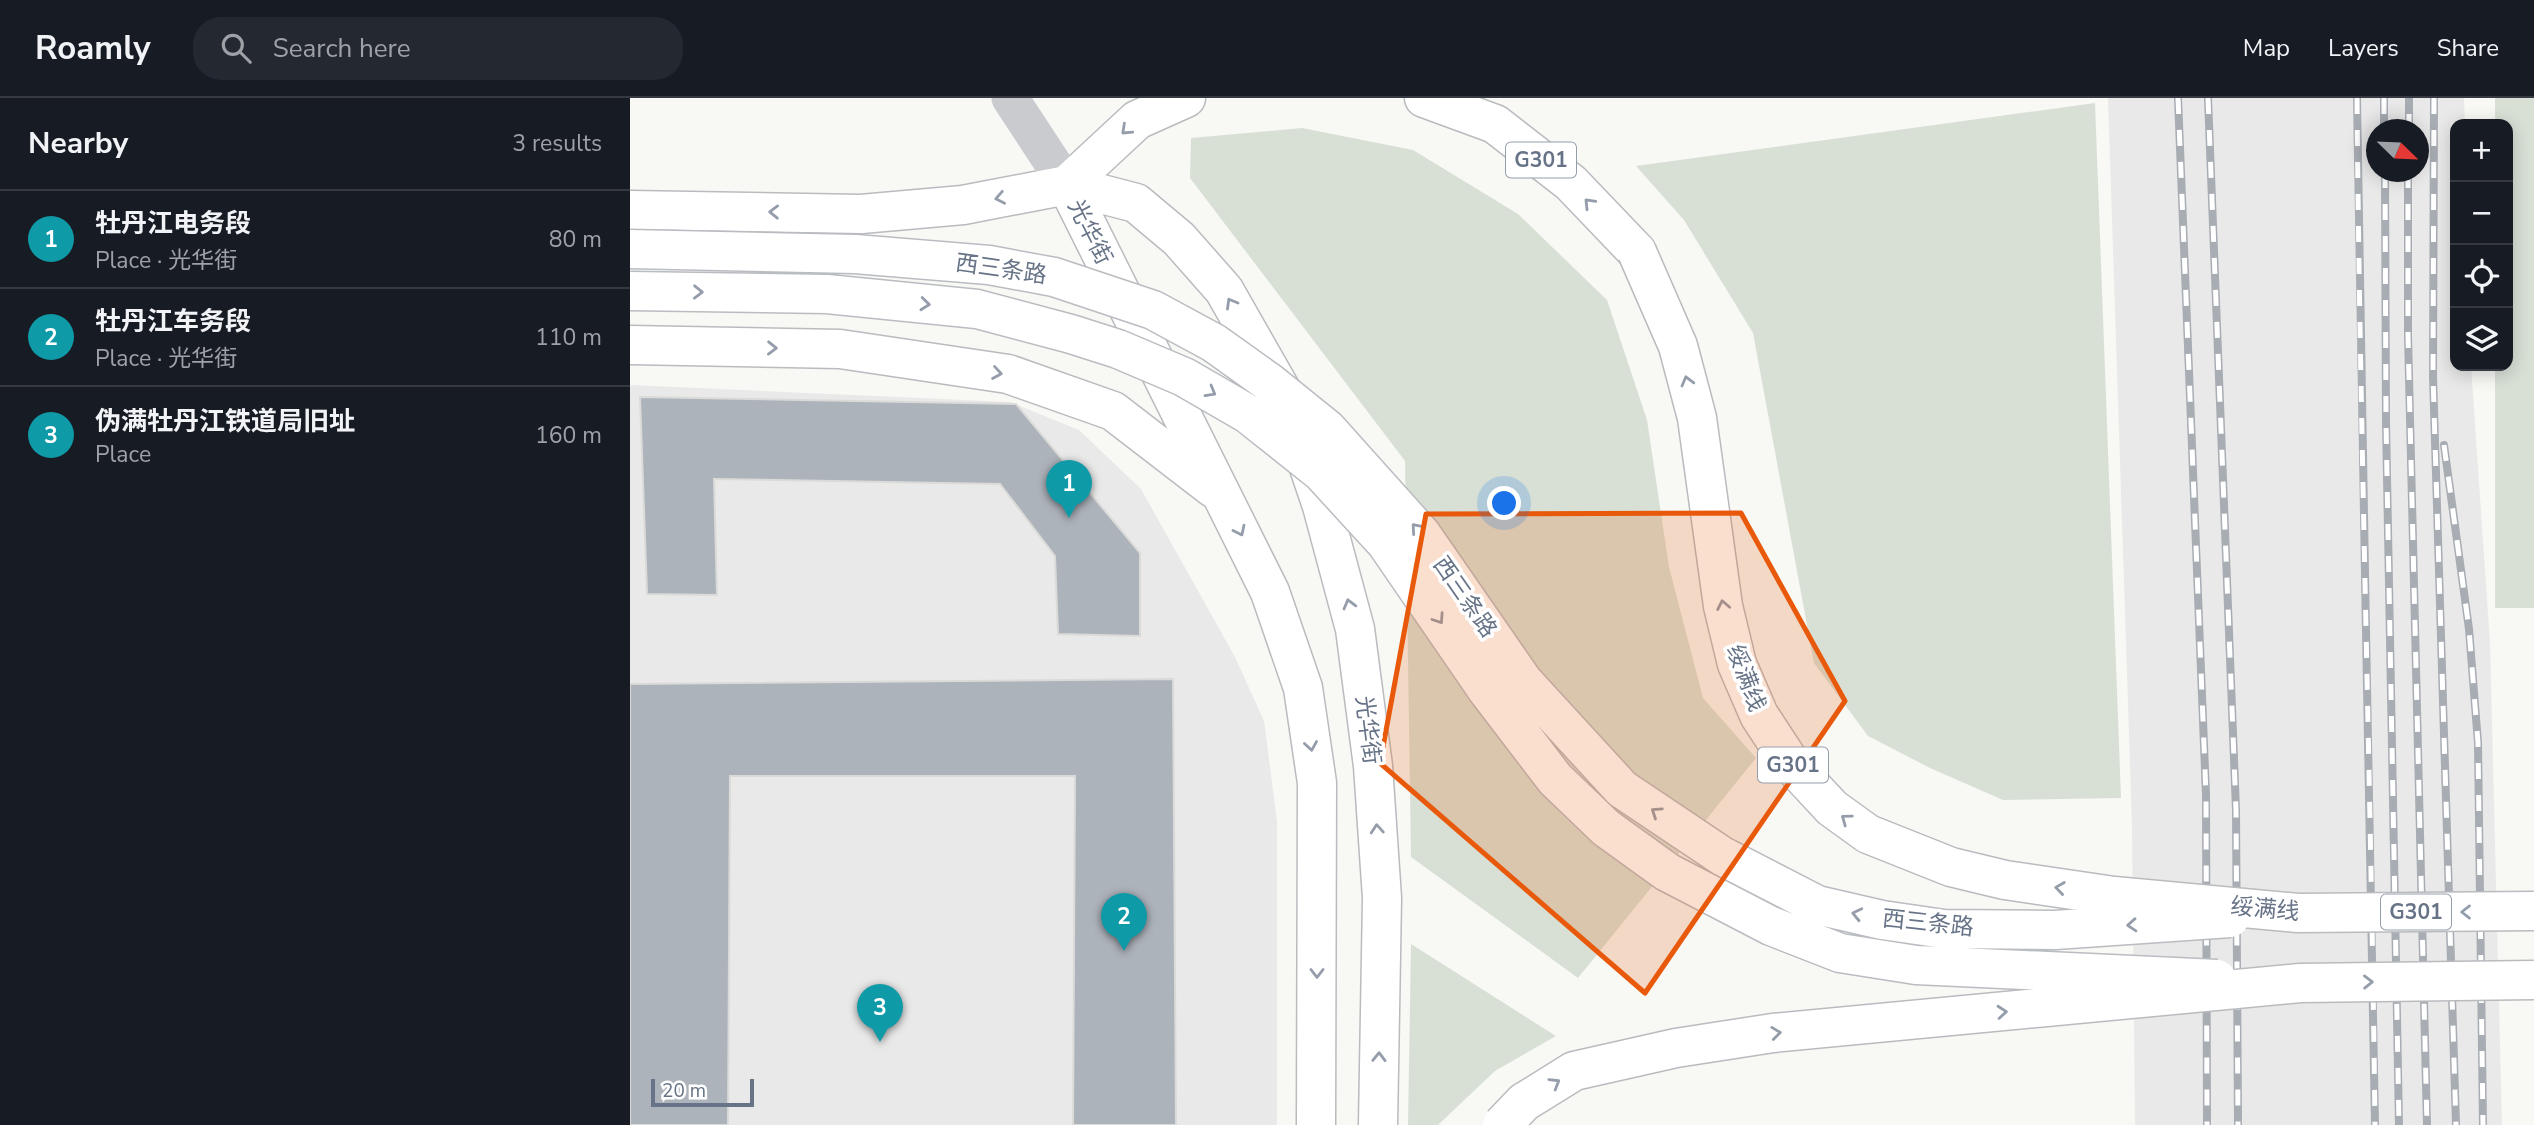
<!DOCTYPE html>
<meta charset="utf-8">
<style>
:root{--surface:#171b24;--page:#242831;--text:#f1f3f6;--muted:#9ea1a6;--line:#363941;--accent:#e67628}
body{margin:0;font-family:"Nunito Sans","Noto Sans SC",sans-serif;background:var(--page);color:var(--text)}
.controls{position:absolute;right:21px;top:21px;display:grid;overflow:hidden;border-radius:14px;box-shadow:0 4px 18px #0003}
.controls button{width:63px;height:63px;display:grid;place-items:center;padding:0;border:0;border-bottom:2px solid var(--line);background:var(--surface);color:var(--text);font:35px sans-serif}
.compass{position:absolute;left:1736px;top:21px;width:63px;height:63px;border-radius:50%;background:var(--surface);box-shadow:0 4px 18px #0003;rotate:113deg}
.scale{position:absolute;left:21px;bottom:18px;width:103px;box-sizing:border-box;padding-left:7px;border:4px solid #677387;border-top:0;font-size:19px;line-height:24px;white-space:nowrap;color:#677387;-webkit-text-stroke:5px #fff;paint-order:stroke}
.you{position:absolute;left:875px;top:406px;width:24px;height:24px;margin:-18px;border:5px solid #fff;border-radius:50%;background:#1a73e8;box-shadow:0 0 0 10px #1a73e833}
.badge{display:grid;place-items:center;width:46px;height:46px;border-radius:50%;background:var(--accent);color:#fff;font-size:23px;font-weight:700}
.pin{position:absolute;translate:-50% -58px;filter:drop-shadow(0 2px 4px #0008)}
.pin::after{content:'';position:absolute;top:37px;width:24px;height:21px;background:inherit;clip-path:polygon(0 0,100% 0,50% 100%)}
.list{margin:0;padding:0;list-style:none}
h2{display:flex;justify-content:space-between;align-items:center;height:91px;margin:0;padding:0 28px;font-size:30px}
h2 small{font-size:23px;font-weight:400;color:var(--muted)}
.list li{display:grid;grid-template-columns:46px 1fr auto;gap:21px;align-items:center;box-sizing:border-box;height:98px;padding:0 28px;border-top:2px solid var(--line)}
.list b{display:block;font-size:26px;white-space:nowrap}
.list p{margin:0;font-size:23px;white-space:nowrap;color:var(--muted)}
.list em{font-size:23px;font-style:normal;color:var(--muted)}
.icon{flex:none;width:38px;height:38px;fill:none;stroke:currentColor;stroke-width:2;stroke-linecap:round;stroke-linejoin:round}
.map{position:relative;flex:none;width:1904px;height:1027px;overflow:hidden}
header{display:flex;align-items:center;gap:42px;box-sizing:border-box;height:98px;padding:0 35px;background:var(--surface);border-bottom:2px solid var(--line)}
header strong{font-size:33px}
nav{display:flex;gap:38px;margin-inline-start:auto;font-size:24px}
.search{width:490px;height:63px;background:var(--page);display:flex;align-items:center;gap:18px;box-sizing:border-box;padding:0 24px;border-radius:28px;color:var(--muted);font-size:26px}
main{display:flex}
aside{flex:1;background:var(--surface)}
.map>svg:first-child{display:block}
.built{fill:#e9e9e9;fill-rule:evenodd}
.green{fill:#d8e0d6}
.building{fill:#adb3bb;stroke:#dadad8;stroke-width:2}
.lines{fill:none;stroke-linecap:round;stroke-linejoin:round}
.highway-casing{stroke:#b9bbbf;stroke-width:41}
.minor{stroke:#c9cbcf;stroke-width:37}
.highway{stroke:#fff;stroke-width:38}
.rail-casing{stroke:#a8acb3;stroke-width:8}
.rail{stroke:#fff;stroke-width:5;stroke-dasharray:16;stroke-linecap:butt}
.major-bridge-casing{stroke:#b9bcc1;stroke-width:41;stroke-linecap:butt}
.highway-bridge-casing{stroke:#b9bbbf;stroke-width:41;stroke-linecap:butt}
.major-bridge{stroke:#fff;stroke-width:38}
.highway-bridge{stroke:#fff;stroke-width:38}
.oneway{stroke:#959dab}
.marked{fill:#e8590c;fill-opacity:0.2;stroke:#e8590c;stroke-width:5;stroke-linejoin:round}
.labels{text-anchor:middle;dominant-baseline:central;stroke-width:7;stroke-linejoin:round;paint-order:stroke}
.shield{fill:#fff;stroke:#959dab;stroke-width:2}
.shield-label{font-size:21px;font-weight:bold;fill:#677387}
.street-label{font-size:23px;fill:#677387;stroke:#fff}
</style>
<header>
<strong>Roamly</strong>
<div class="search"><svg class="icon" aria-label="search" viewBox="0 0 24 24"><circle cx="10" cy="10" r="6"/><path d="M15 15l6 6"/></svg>Search here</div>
<nav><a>Map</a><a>Layers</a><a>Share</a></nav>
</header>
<main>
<aside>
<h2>Nearby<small>3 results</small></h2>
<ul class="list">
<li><span class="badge" style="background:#0f9aa8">1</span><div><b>牡丹江电务段</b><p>Place · 光华街</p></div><em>80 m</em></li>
<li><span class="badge" style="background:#0f9aa8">2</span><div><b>牡丹江车务段</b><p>Place · 光华街</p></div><em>110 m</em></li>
<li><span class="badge" style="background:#0f9aa8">3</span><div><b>伪满牡丹江铁道局旧址</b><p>Place</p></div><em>160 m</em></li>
</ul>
</aside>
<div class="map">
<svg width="1904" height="1027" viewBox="0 0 1904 1027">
<rect width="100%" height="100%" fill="#f8f8f5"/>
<path class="built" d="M1478 0H1834L1835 26H1825V268H1841L1860 545 1872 1027H1505L1502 727ZM1746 32H1788V74H1746Z
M0 287 380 304 449 332 511 391 605 559 634 623 647 723V1027H0Z"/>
<path class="green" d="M1865 0H1904V510H1865V268H1878V26H1865Z
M1465 5 1491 700 1373 702 1300 670 1238 638 1184 565 1123 235 1054 122 1006 68Z
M672 30 783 52 888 116 977 202 1017 322 1039 469 1073 600 1126 660 948 880 781 759 775 363 560 80 561 40Z
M781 846 926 938 865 973 808 1027H778Z"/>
<path class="building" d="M10 299 386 306 510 455V538L428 536 425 458 370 386 84 381 87 497 17 496Z
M543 581 546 1027H443L445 678H100L98 1027H0V586Z"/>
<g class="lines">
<g class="highway-casing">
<path id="highway" d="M794 0 865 26 941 85 1007 154
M437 87 640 494 673 590 687 685 686 1027
M437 87 507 22 556 0
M0 112 231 116 333 107 437 87 506 105 549 141 594 192 655 299
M0 247 210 251 378 276 483 313 583 390
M673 352 692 408 725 531 743 668 752 800 748 1027"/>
</g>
<path class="minor" d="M380 0 437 87"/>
<use href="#highway" class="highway"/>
<g class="rail-casing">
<path id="rail" d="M1548 0 1576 697 1577 1027
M1578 0 1606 712 1608 1027
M1727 0C1730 342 1741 685 1745 1027
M1754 0V32
M1804 0 1803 278 1826 1027
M1779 32V0
M1755 74 1756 324 1769 1027
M1778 74V237L1797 1027
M1814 347 1839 531 1848 645 1853 1027"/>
</g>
<use href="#rail" class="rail"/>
<g class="major-bridge-casing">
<path id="major-bridge" d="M0 151 225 156 359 167 424 179 523 212 584 245 640 285 697 331 792 437 893 583 992 691 1092 758 1187 807 1252 822 1314 831 1425 832 1600 820
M0 193 197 196 347 211 441 236 488 251 554 279 618 316 691 374 756 445 857 592 925 681 976 730 1037 774 1141 828 1210 855 1286 867 1587 881"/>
</g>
<g class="highway-bridge-casing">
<path id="highway-bridge" d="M1007 154 1048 248 1067 320 1093 508 1107 566 1129 617 1161 666 1202 710 1238 736 1321 769 1375 782 1484 798 1668 815 1904 813
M872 1027 894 1004 944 973 1046 950 1143 935 1670 885 1904 882"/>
</g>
<use href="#major-bridge" class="major-bridge"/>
<use href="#highway-bridge" class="highway-bridge"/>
</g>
<defs><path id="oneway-chevron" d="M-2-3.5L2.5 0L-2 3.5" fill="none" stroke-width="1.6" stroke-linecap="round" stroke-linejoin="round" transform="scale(1.75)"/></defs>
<g class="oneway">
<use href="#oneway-chevron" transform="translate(496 32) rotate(137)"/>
<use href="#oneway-chevron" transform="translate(370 100) rotate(169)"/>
<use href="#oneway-chevron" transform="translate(959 105) rotate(-134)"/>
<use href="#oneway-chevron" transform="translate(144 114) rotate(-179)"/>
<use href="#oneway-chevron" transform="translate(68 194) rotate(1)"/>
<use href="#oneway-chevron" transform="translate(601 205) rotate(-120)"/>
<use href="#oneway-chevron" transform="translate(295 206) rotate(6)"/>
<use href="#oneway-chevron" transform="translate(142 250) rotate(1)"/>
<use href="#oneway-chevron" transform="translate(367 275) rotate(9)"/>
<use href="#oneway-chevron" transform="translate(1057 283) rotate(-105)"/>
<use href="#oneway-chevron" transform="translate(581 294) rotate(30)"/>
<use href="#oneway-chevron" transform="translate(786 430) rotate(-131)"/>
<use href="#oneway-chevron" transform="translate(610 433) rotate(64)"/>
<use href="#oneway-chevron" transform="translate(719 506) rotate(-105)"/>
<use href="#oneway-chevron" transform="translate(1093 507) rotate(-101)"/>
<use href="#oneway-chevron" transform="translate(809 521) rotate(56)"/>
<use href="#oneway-chevron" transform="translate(681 648) rotate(81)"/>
<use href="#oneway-chevron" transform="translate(1026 714) rotate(-146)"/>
<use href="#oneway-chevron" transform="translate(1216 721) rotate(-144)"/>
<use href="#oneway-chevron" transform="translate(747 731) rotate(-94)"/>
<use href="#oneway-chevron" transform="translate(1430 790) rotate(-172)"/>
<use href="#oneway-chevron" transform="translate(1836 814) rotate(180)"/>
<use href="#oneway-chevron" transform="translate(1227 816) rotate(-167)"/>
<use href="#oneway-chevron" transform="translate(1502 827) rotate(176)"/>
<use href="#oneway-chevron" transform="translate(687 875) rotate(90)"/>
<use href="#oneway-chevron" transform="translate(1738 884) rotate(-1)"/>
<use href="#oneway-chevron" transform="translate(1372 914) rotate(-5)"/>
<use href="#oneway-chevron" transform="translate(1146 935) rotate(-7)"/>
<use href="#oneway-chevron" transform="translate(749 959) rotate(-89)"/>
<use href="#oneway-chevron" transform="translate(925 985) rotate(-31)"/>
</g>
<path class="marked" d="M1111 415 1215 603 1015 895 750 665 796 416Z"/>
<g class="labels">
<g class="shield">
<rect x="876" y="44.5" width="70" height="35" rx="5"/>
<rect x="1128" y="649.5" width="70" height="35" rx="5"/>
<rect x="1751" y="796.5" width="70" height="35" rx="5"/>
</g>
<g class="shield-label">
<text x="911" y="62">G301</text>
<text x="1163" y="667">G301</text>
<text x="1786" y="814">G301</text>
</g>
<g class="street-label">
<text transform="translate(460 134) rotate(63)">光华街</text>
<text transform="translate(371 171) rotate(8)">西三条路</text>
<text transform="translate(835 499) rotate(55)">西三条路</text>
<text transform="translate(1116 580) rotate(69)">绥满线</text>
<text transform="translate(738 632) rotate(83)">光华街</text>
<text transform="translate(1635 811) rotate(5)">绥满线</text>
<text transform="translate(1298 825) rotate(6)">西三条路</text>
</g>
</g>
</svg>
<div class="controls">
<button>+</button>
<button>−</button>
<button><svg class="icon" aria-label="locate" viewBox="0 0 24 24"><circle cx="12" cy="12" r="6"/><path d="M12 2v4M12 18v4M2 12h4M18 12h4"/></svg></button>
<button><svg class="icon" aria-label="layers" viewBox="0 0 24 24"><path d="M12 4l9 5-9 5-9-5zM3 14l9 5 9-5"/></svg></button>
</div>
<svg class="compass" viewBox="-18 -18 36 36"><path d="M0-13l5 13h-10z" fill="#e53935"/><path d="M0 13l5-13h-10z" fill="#9ea1a6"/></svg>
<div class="scale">20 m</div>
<div class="you"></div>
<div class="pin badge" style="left:439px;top:420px;background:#0f9aa8">1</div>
<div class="pin badge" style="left:494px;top:853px;background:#0f9aa8">2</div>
<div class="pin badge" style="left:250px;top:944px;background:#0f9aa8">3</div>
</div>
</main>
